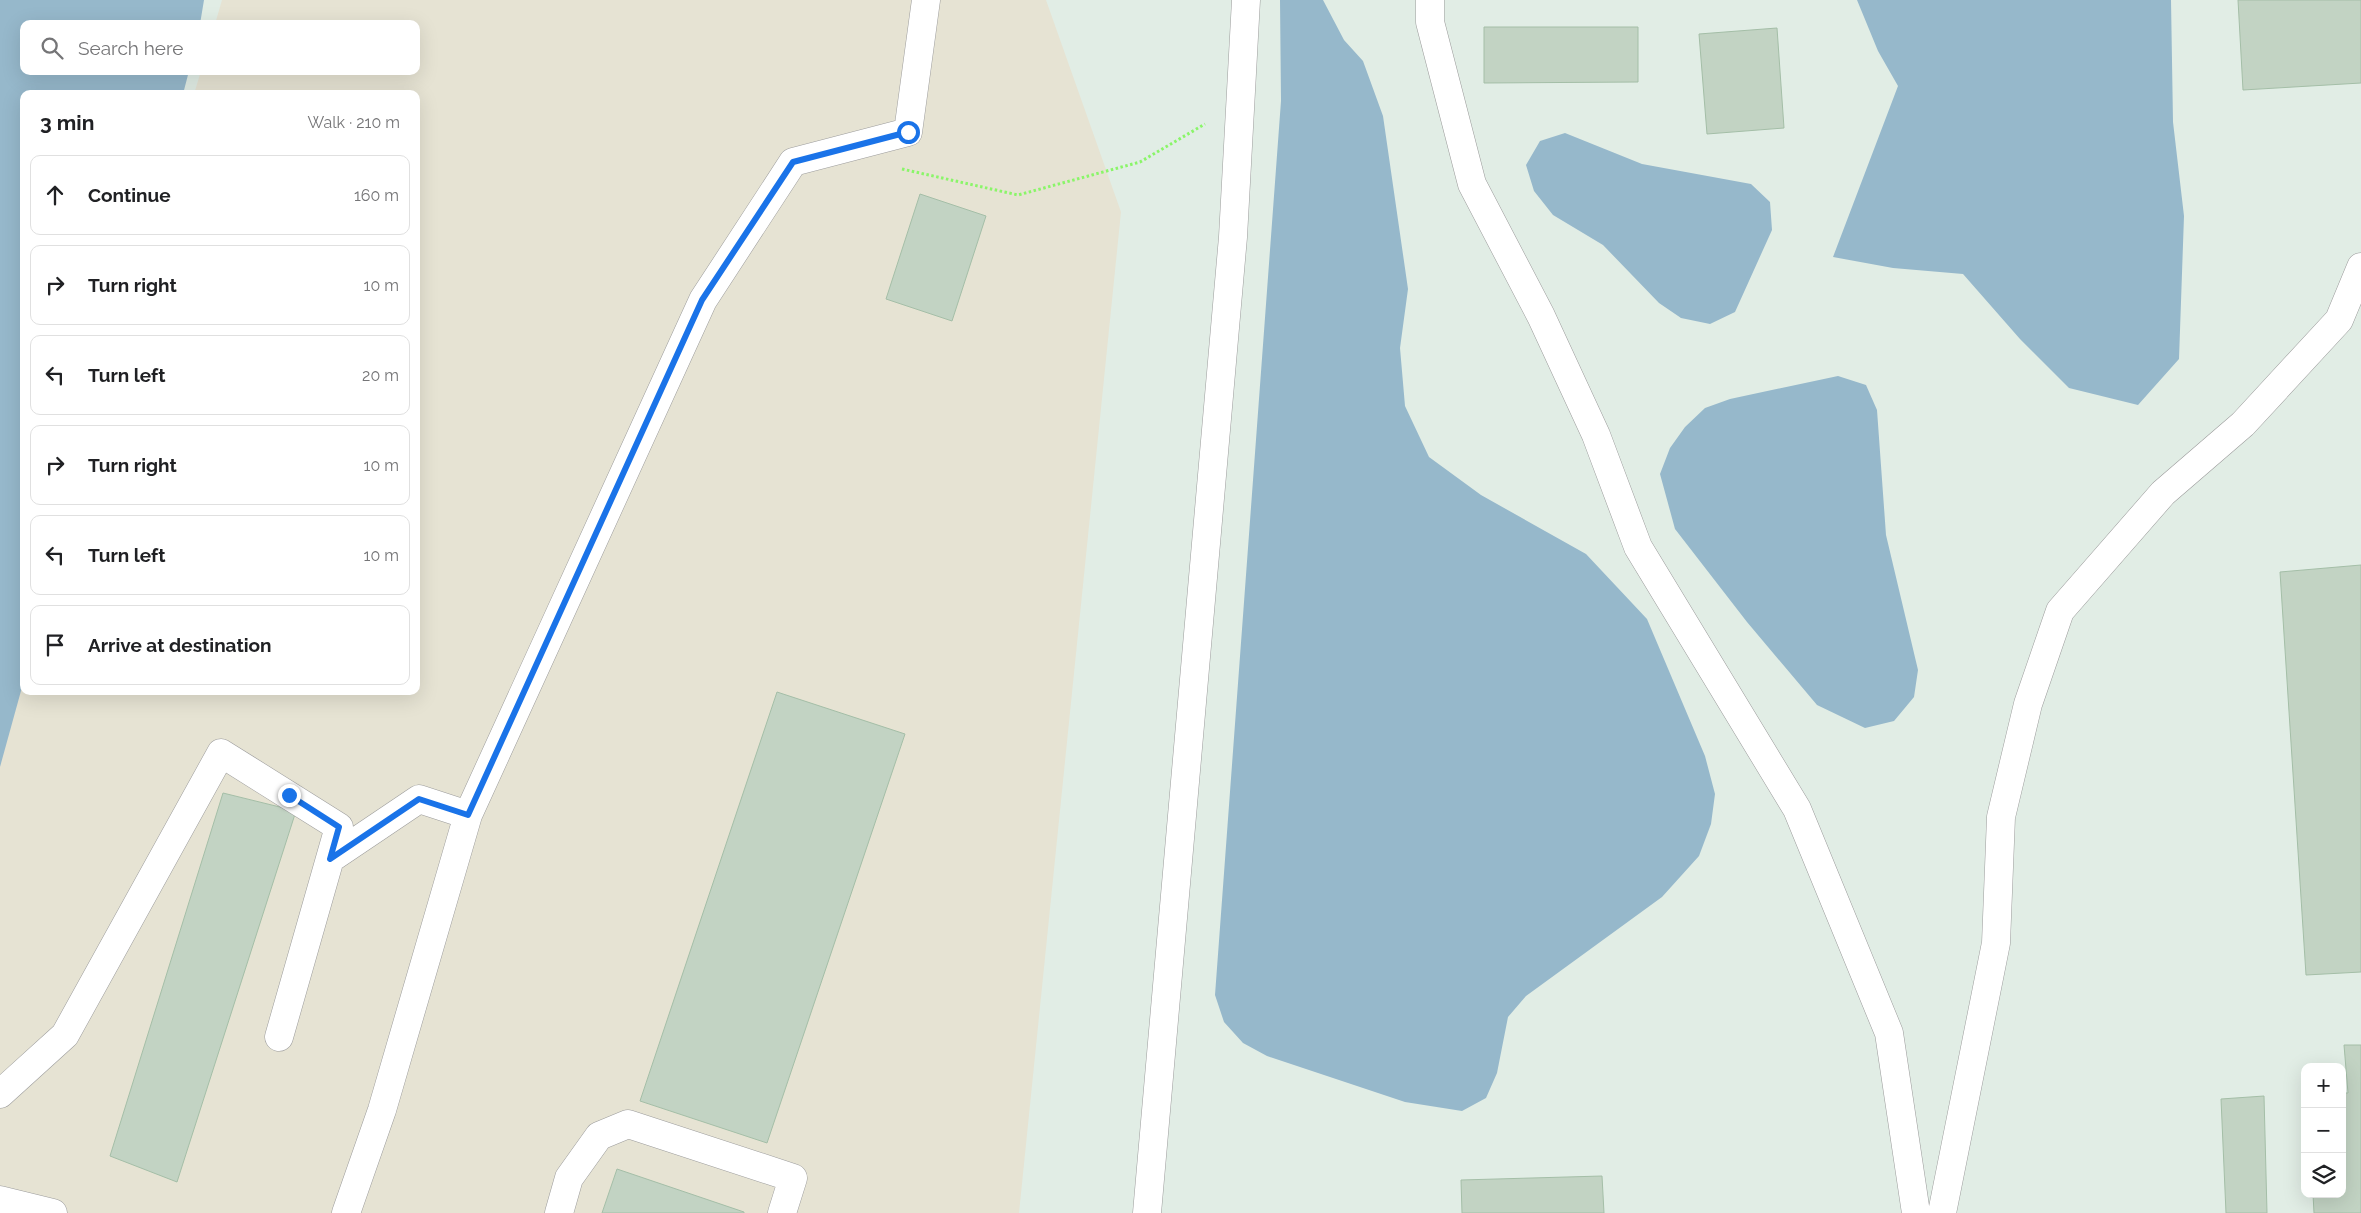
<!DOCTYPE html>
<meta charset="utf-8">
<style>
:root{--surface:#fff;--page:#f2f2f2;--text:#202124;--muted:#757577;--line:#e0e0e0}
body{margin:0;font-family:Raleway,sans-serif;background:var(--page);color:var(--text)}
.controls{position:absolute;right:15px;bottom:15px;display:grid;overflow:hidden;border-radius:10px;box-shadow:0 5px 20px #0002}
.controls button{width:45px;height:45px;display:grid;place-items:center;padding:0;border:0;border-bottom:1px solid var(--line);background:var(--surface);color:var(--text);font:25px sans-serif}
.stop{position:absolute;width:15px;height:15px;margin:-11px;border:4px solid #1a73e8;border-radius:50%;background:#fff}
.stop.end{background:#1a73e8;border-color:#fff;box-shadow:0 1px 5px #0008}
.list{margin:0;padding:0;list-style:none}
h2{display:flex;justify-content:space-between;align-items:center;height:65px;margin:0;padding:0 20px;font-size:21px}
h2 small{font-size:16px;font-weight:400;color:var(--muted)}
.list li{display:grid;grid-template-columns:32px 1fr auto;gap:15px;align-items:center;box-sizing:border-box;height:80px;margin:0 10px 10px;padding:0 10px;border:1px solid var(--line);border-radius:10px}
.list b{display:block;font-size:19px;white-space:nowrap}
.list em{font-size:16px;font-style:normal;color:var(--muted)}
.icon{flex:none;width:28px;height:28px;fill:none;stroke:currentColor;stroke-width:2;stroke-linecap:round;stroke-linejoin:round}
.map{position:relative;flex:none;width:2361px;height:1213px;overflow:hidden}
.search{position:absolute;background:var(--surface);box-shadow:0 5px 20px #0002;left:20px;top:20px;width:400px;height:55px;display:flex;align-items:center;gap:12px;box-sizing:border-box;padding:0 18px;border-radius:10px;color:var(--muted);font-size:19px}
.panel{position:absolute;background:var(--surface);box-shadow:0 5px 20px #0002;left:20px;top:90px;width:400px;height:605px;border-radius:10px}
.map>svg:first-child{display:block}
.industrial{fill:#e6e3d3}
.forest{fill:#96b8cb}
.building{fill:#c2d3c3;stroke:#a4bea7}
.lines{fill:none;stroke-linecap:round;stroke-linejoin:round}
.minor-casing{stroke:#9c9c9c;stroke-width:29}
.path{stroke:#8af569;stroke-width:3;stroke-dasharray:2.5 2.5;stroke-linecap:butt}
.minor{stroke:#fff;stroke-width:28}
.route{stroke:#1a73e8;stroke-width:6}
</style>
<div class="map">
<svg width="2361" height="1213" viewBox="0 0 2361 1213">
<rect width="100%" height="100%" fill="#e1ede5"/>
<path class="industrial" d="M222 0H1046L1121 212 1019 1213H0V742L24 663V691H416V94H194L201 71H416V24H215Z"/>
<path class="forest" d="M0 0H204L200 24H24V71H189L183 94H24V680L0 767Z
M1280 0H1323L1344 40 1363 61 1383 116 1408 289 1400 348 1405 406 1429 457 1481 495 1586 554 1647 619 1705 756 1715 794 1711 824 1699 856 1662 897 1526 996 1508 1017 1497 1073 1486 1098 1462 1111 1405 1102 1267 1056 1243 1043 1224 1022 1215 995 1281 101Z
M1857 0H2171L2173 122 2184 216 2179 359 2138 405 2069 388 2020 339 1963 274 1893 268 1833 257 1898 86 1878 51Z
M1565 133 1642 164 1751 184 1770 202 1772 230 1735 312 1710 324 1681 318 1659 303 1603 245 1553 215 1534 191 1526 165 1540 141Z
M1838 376 1866 385 1877 410 1886 535 1918 670 1914 697 1894 721 1865 728 1817 705 1747 622 1675 529 1660 474 1670 448 1685 427 1705 408 1730 399Z"/>
<path class="building" d="M2238 0H2361V83L2243 90Z
M1484 27H1638V82L1484 83Z
M1777 28 1784 128 1707 134 1699 34Z
M920 194 986 216 952 321 886 299Z
M2361 565V972L2306 975 2280 572Z
M777 692 905 734 767 1143 640 1101Z
M223 793 296 811 177 1182 110 1156Z
M2344 1045H2361V1213H2314L2313 1194H2342V1093H2348Z
M2264 1096 2267 1213H2226L2221 1099Z
M617 1169 744 1212V1213H602Z
M1602 1176 1604 1213H1462L1461 1180Z"/>
<g class="lines">
<g class="minor-casing">
<path id="minor" d="M1430 0V22L1472 184 1541 316 1596 435 1638 547 1797 809 1889 1033 1916 1213
M330 859 419 799 468 815
M0 1094 65 1035 221 753 339 827 279 1037
M0 1200 53 1213
M346 1213 382 1110 468 815 703 300 793 162 908 132 926 0
M559 1213 569 1178 599 1136 628 1124 793 1178 782 1213
M1147 1213 1233 237 1246 0
M1942 1213 1996 943 2001 817 2028 704 2060 611 2163 493 2243 424 2339 320 2361 267"/>
</g>
<path class="path" d="M902 169 1018 195 1140 162 1205 124"/>
<use href="#minor" class="minor"/>
</g>
<g class="lines">
<path class="route" d="M289 795 339 827 330 859 419 799 468 815 702 300 793 162 908 132"/>
</g>
</svg>
<div class="controls">
<button>+</button>
<button>−</button>
<button><svg class="icon" aria-label="layers" viewBox="0 0 24 24"><path d="M12 4l9 5-9 5-9-5zM3 14l9 5 9-5"/></svg></button>
</div>
<div class="stop" style="left:908px;top:132px"></div>
<div class="stop end" style="left:289px;top:795px"></div>
<div class="search"><svg class="icon" aria-label="search" viewBox="0 0 24 24"><circle cx="10" cy="10" r="6"/><path d="M15 15l6 6"/></svg>Search here</div>
<section class="panel">
<h2>3 min<small>Walk · 210 m</small></h2>
<ul class="list">
<li><svg class="icon" aria-label="ahead" viewBox="0 0 24 24"><path d="M12 20V5M6 11l6-6 6 6"/></svg><div><b>Continue</b></div><em>160 m</em></li>
<li><svg class="icon" aria-label="right" viewBox="0 0 24 24"><path d="M7 20v-9h11M14 6l5 5-5 5"/></svg><div><b>Turn right</b></div><em>10 m</em></li>
<li><svg class="icon" aria-label="left" viewBox="0 0 24 24"><path d="M17 20v-9H6M10 6l-5 5 5 5"/></svg><div><b>Turn left</b></div><em>20 m</em></li>
<li><svg class="icon" aria-label="right" viewBox="0 0 24 24"><path d="M7 20v-9h11M14 6l5 5-5 5"/></svg><div><b>Turn right</b></div><em>10 m</em></li>
<li><svg class="icon" aria-label="left" viewBox="0 0 24 24"><path d="M17 20v-9H6M10 6l-5 5 5 5"/></svg><div><b>Turn left</b></div><em>10 m</em></li>
<li><svg class="icon" aria-label="arrive" viewBox="0 0 24 24"><path d="M6 21V4h12l-3 4 3 4H6"/></svg><div><b>Arrive at destination</b></div></li>
</ul>
</section>
</div>
